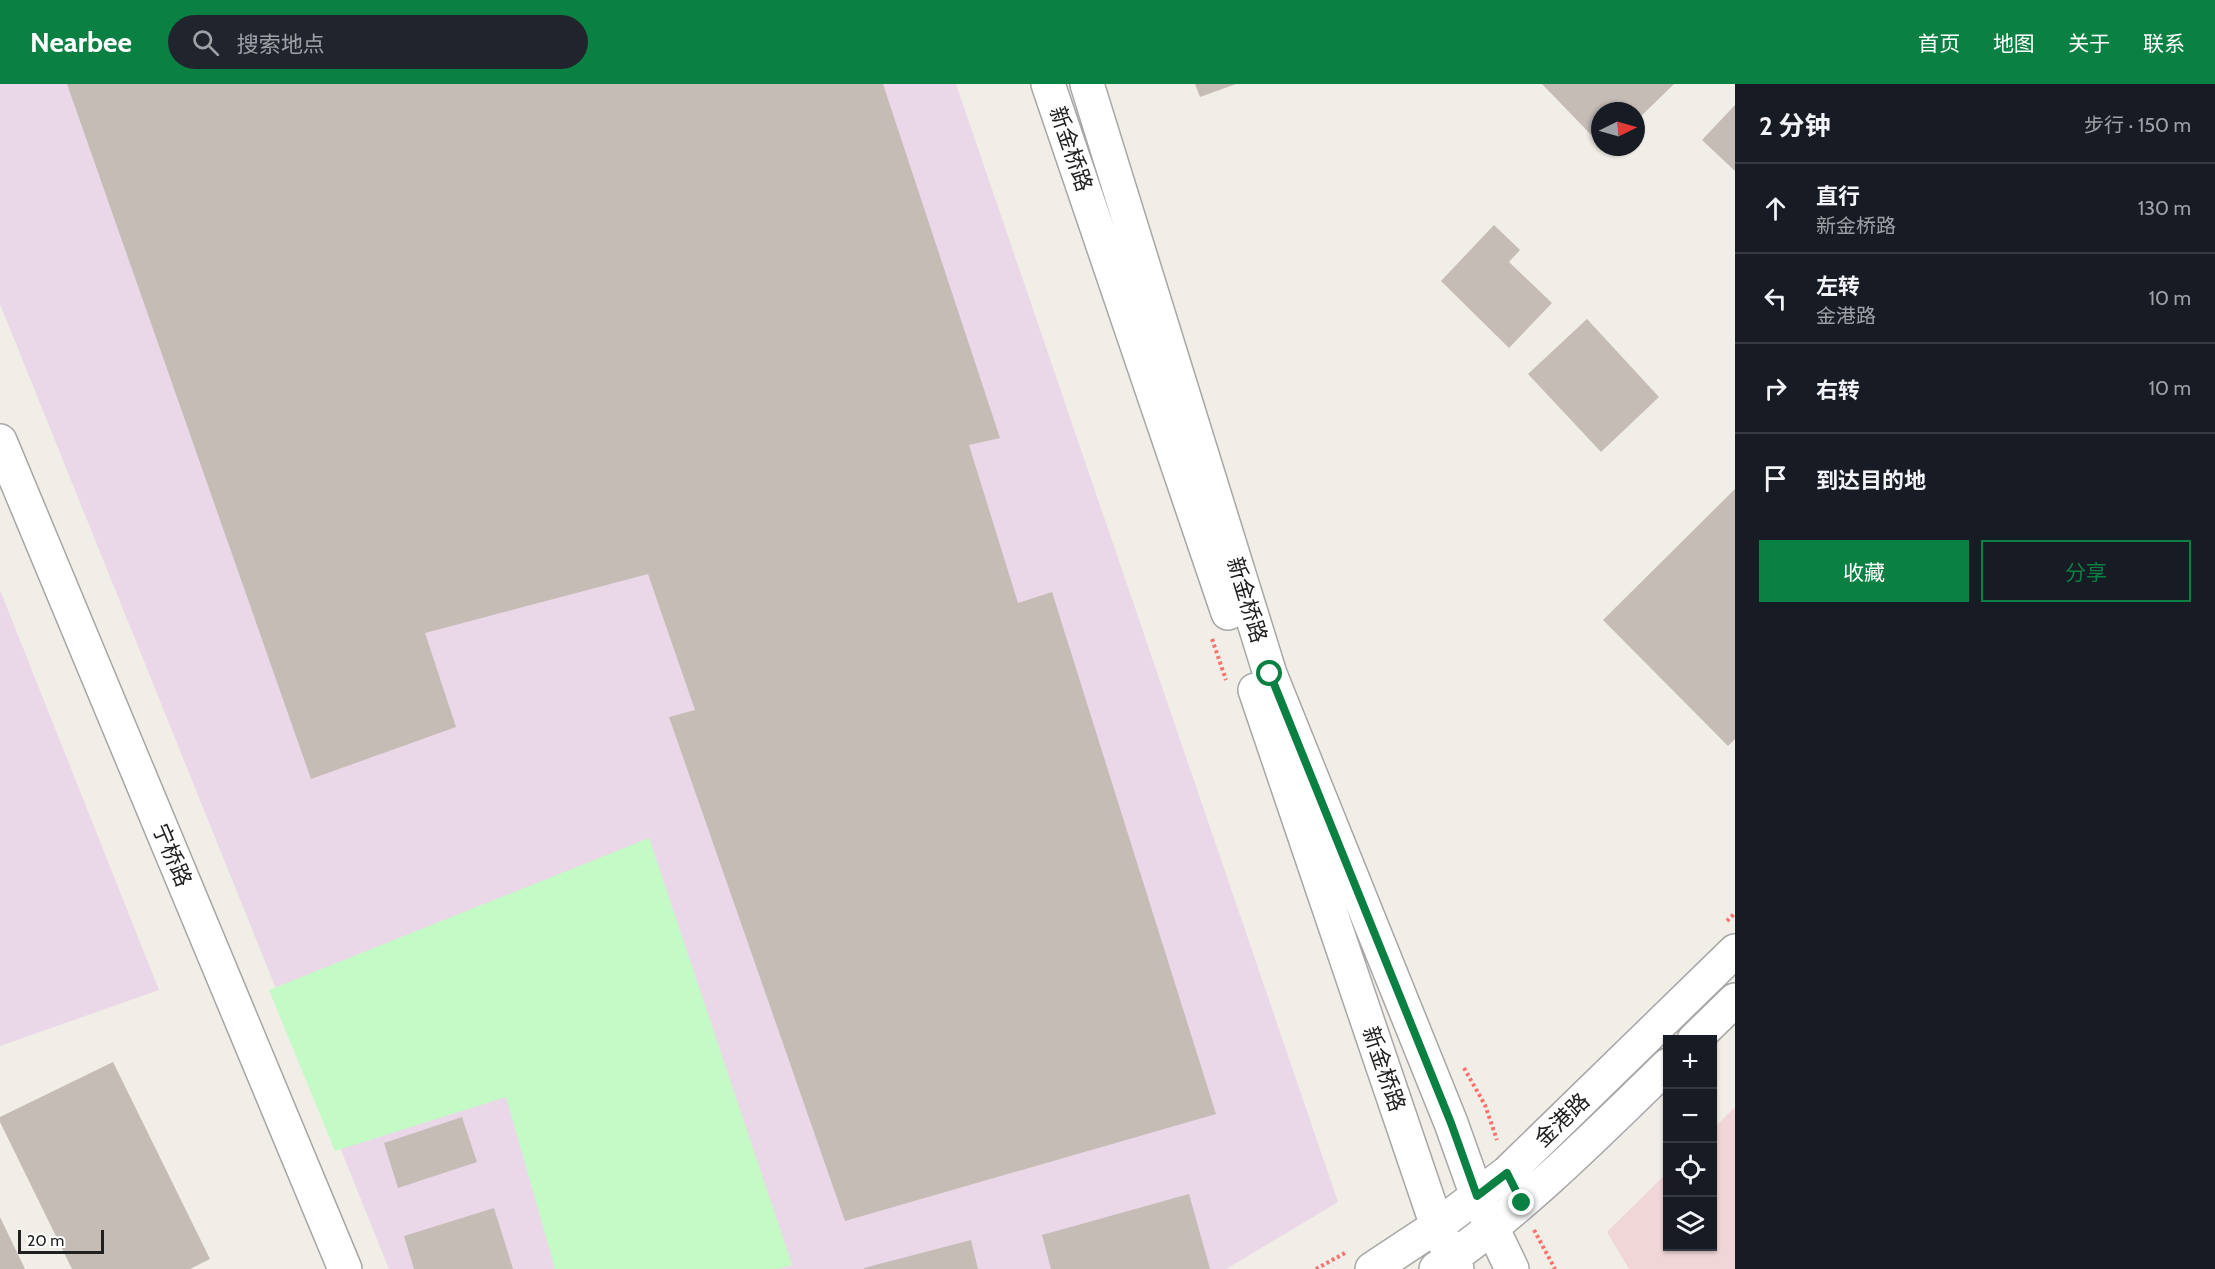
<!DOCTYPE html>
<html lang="zh">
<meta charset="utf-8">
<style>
:root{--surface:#171b24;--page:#20242c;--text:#f1f3f6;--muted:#9ea1a6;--line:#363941;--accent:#0b8043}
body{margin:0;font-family:Cabin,"Noto Sans SC",sans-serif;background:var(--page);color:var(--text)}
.controls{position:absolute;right:18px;bottom:18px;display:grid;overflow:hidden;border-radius:0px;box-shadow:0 2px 4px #0004}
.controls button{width:54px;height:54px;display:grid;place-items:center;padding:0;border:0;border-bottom:2px solid var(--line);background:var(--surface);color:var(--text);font:30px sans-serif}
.compass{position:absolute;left:1591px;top:18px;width:54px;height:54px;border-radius:50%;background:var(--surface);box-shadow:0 2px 4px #0004;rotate:85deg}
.scale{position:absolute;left:18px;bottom:15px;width:86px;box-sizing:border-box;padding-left:6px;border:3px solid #202020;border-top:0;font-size:16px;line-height:21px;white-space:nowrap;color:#202020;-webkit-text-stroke:4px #fff;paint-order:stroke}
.stop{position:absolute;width:18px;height:18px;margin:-14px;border:4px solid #0b8043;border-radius:50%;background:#fff}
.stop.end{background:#0b8043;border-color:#fff;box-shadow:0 2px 6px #0008}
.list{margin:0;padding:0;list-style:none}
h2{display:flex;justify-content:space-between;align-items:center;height:78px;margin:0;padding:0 24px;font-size:26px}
h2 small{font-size:20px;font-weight:400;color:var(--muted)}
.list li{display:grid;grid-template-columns:39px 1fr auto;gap:18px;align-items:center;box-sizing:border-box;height:90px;padding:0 24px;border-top:2px solid var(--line)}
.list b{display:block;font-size:22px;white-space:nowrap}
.list p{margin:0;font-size:20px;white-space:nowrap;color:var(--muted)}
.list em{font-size:20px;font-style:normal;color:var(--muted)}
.actions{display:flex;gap:12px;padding:18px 24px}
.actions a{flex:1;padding:14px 0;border:2px solid var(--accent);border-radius:0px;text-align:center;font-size:21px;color:var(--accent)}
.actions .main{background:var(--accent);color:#fff}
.icon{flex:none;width:33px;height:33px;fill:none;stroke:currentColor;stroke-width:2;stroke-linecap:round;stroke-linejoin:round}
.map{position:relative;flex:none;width:1735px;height:1185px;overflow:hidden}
header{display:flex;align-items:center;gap:36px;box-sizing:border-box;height:84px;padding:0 30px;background:var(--accent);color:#fff}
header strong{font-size:28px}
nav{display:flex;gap:33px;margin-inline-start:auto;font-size:21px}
.search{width:420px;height:54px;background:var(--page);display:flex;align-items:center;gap:15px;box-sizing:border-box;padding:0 21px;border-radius:33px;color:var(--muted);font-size:22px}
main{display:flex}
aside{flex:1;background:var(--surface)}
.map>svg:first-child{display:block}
.commercial{fill:#f1d6d7}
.industrial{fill:#ead8e8}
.park{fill:#c4fac5}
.building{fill:#c5bcb6}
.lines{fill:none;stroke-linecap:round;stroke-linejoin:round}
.minor-casing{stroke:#a7a7a7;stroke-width:36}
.tertiary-casing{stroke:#a7a7a7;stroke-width:36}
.path{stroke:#fa726e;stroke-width:4;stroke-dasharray:3 3;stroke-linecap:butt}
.minor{stroke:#fff;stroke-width:33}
.tertiary{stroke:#fff;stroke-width:33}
.route{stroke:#0b8043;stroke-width:8}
.labels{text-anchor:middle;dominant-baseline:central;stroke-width:5;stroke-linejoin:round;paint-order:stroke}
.street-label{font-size:22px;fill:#202020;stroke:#fff}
</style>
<header>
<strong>Nearbee</strong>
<div class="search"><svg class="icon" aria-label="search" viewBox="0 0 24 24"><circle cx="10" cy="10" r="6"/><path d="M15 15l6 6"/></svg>搜索地点</div>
<nav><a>首页</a><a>地图</a><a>关于</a><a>联系</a></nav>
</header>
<main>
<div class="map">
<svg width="1735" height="1185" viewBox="0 0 1735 1185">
<rect width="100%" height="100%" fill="#f1ede7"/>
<path class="commercial" d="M1735 1023V1185H1629L1607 1148 1667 1089 1668 1162H1712L1713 1045Z"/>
<path class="industrial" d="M0 0H956L1338 1118 1226 1185H389L0 220Z
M0 506 159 906 0 962Z"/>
<path class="park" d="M649 754 792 1181 777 1185H555L506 1013 335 1067 269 906Z"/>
<path class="building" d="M67 0H883L1000 354 969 361 1018 519 1052 508 1216 1030 845 1137 669 633 695 626 648 490 425 549 456 643 311 695Z
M1195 0H1236L1200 13Z
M1542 0H1674L1636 37V27H1600V60Z
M1735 21V87L1702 56Z
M1494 141 1520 166 1509 178 1552 219 1509 264 1441 197Z
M1587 235 1659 313 1601 368 1528 290Z
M1735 405V655L1728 662 1603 536Z
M113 978 210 1175 190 1185H72L0 1038V1033Z
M462 1033 477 1078 398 1104 384 1059Z
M1189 1110 1210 1185H1051L1042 1151Z
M494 1124 513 1185H414L404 1152Z
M0 1133 25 1185H0Z
M971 1156 978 1185H864V1184Z"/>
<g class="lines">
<g class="minor-casing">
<path id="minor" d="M0 357 345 1185"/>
</g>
<g class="tertiary-casing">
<path id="tertiary" d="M1048 0 1228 529
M1087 0 1270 590 1451 1039 1477 1112 1512 1185
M1255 606 1437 1142 1457 1185
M1694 956 1735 916
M1372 1185 1437 1142 1507 1089 1735 867
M1436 1185C1521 1127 1594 1053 1668 981"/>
</g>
<path class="path" d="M1212 555 1226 596
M1727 837 1735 829
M1464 984 1485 1021 1497 1056
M1534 1146 1555 1185
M1316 1185 1345 1169"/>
<use href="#minor" class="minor"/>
<use href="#tertiary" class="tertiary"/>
</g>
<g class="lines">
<path class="route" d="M1270 590 1451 1039 1477 1112 1507 1089 1522 1119"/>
</g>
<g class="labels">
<g class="street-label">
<text transform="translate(1071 65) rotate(71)">新金桥路</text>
<text transform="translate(1247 516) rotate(73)">新金桥路</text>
<text transform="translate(172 771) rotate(67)">宁桥路</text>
<text transform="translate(1384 985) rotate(71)">新金桥路</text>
<text transform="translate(1562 1036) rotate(-44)">金港路</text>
</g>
</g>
</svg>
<div class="controls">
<button>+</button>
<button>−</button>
<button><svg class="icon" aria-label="locate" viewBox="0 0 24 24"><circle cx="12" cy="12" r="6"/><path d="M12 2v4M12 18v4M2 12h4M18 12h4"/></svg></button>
<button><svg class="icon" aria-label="layers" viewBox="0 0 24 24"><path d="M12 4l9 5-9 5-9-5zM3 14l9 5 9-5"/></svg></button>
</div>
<svg class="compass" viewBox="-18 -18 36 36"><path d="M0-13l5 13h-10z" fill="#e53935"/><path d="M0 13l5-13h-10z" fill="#9ea1a6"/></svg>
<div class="scale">20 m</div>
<div class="stop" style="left:1270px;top:590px"></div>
<div class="stop end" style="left:1522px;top:1119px"></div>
</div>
<aside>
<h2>2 分钟<small>步行 · 150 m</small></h2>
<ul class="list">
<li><svg class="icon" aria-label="ahead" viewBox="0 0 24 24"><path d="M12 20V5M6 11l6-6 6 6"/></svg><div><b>直行</b><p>新金桥路</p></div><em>130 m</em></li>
<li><svg class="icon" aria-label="left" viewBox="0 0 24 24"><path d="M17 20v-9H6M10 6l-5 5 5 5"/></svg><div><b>左转</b><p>金港路</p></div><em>10 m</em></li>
<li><svg class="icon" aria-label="right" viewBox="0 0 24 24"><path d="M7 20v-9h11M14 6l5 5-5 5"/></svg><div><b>右转</b></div><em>10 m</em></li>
<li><svg class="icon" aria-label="arrive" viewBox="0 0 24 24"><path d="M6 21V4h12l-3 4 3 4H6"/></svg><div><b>到达目的地</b></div></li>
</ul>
<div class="actions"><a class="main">收藏</a><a>分享</a></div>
</aside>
</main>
